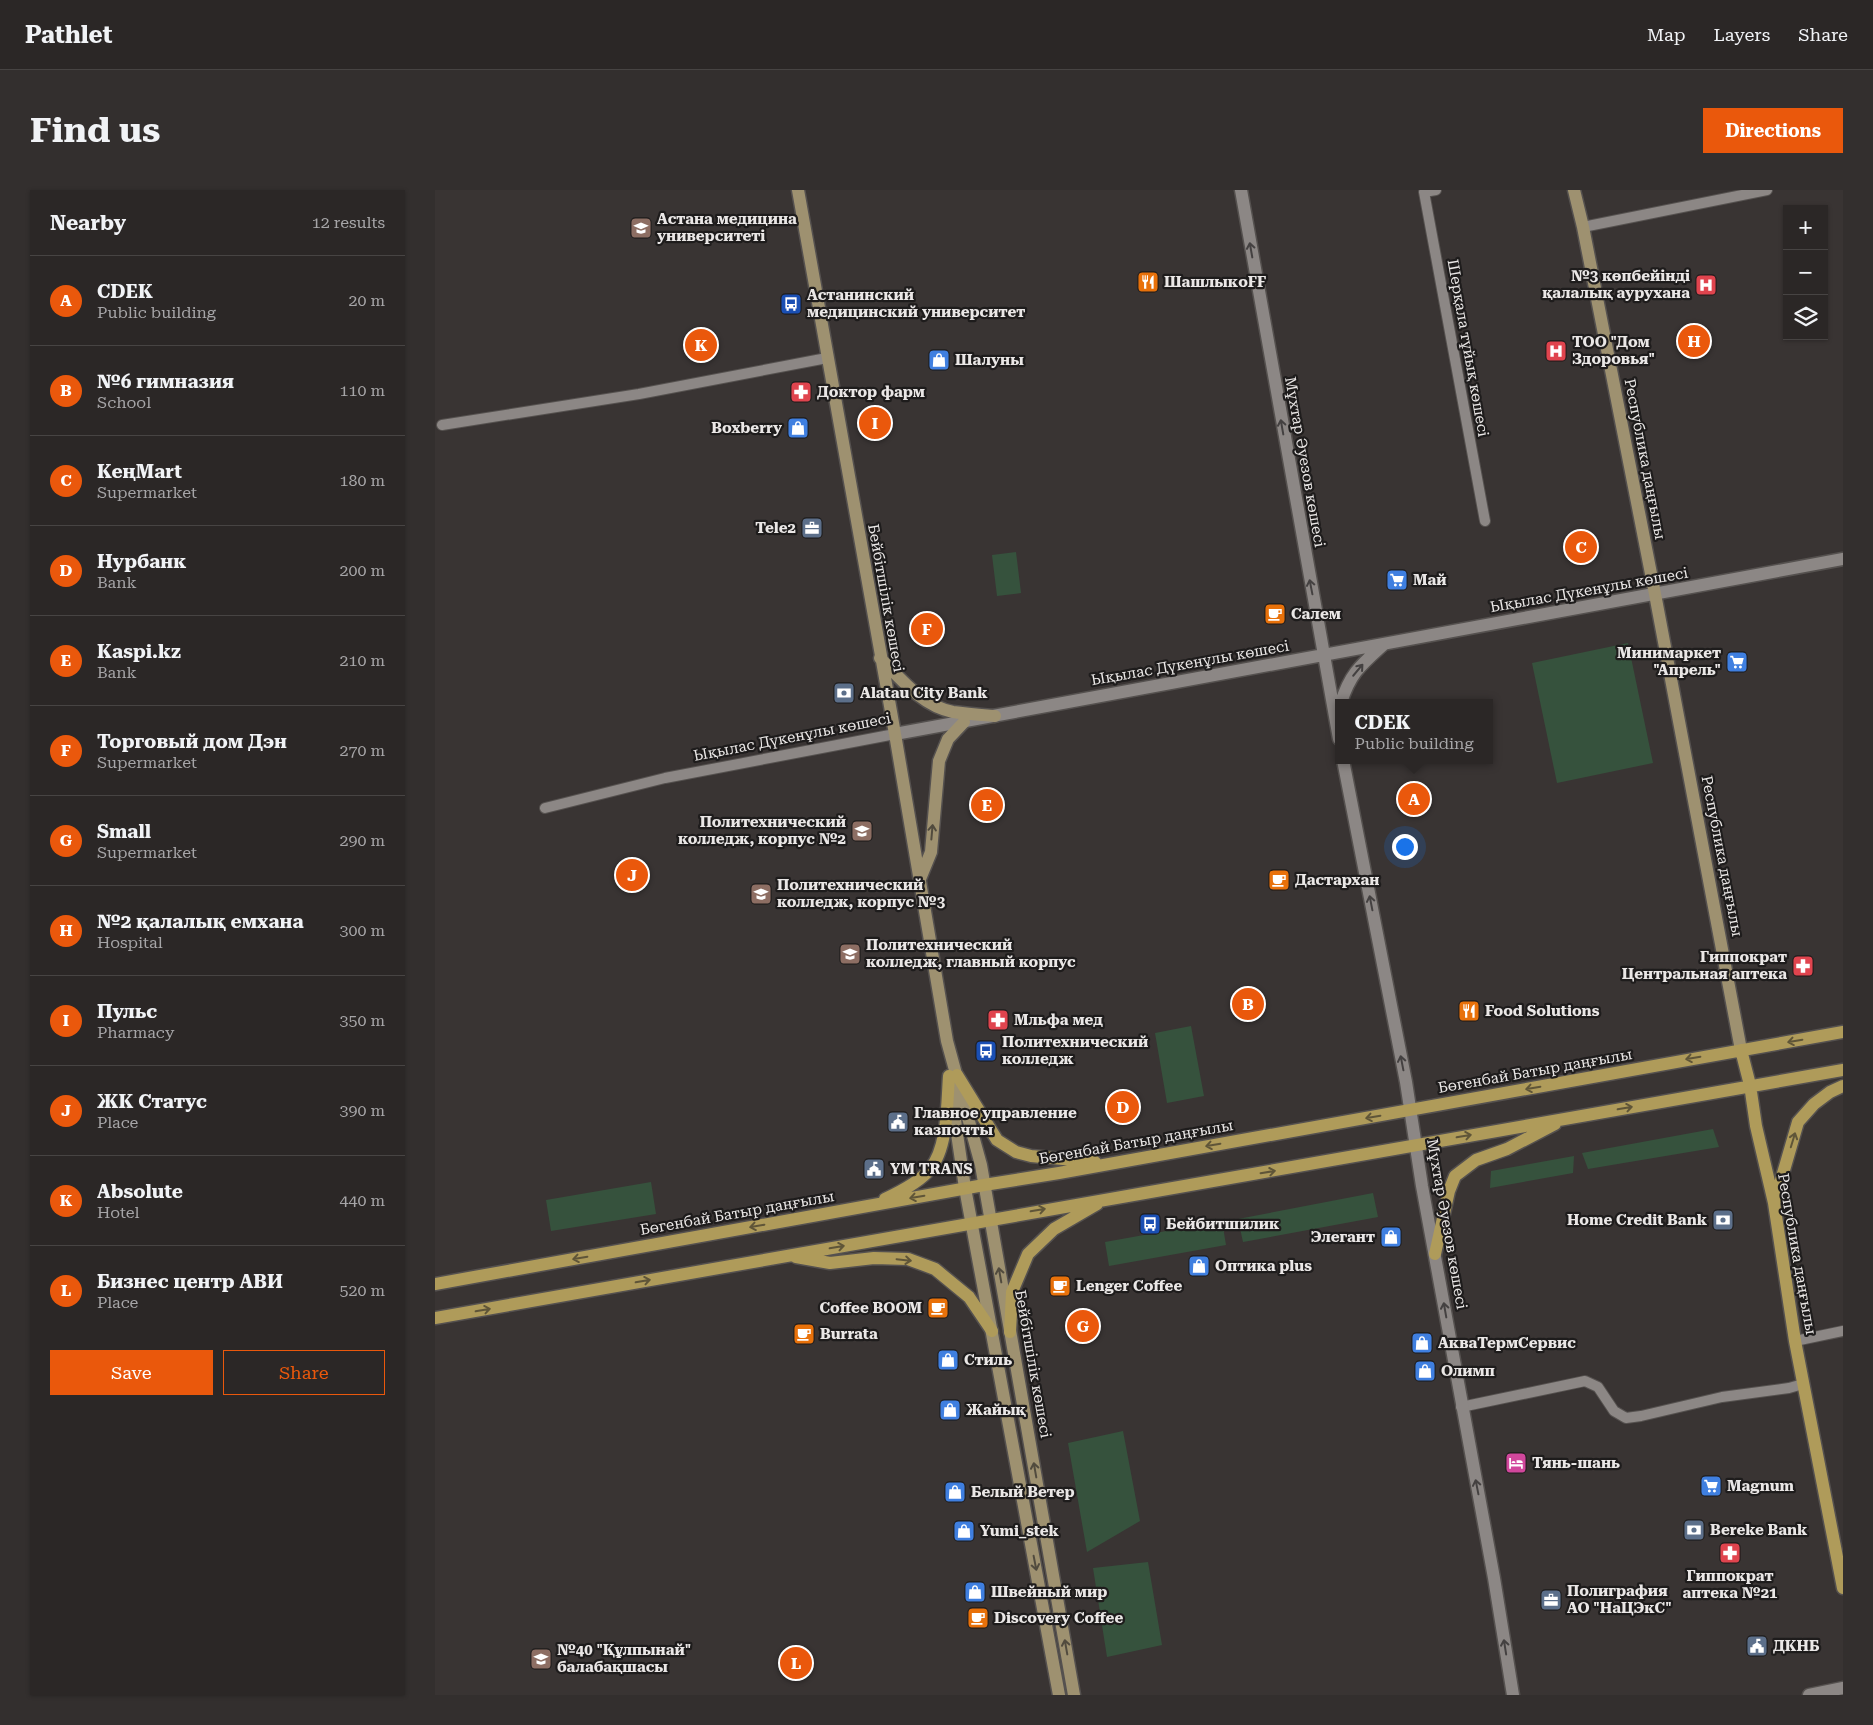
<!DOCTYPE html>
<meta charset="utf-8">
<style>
:root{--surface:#2b2726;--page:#332f2e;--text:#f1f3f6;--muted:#a6a5a7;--line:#474443;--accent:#ea580c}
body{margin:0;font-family:"Roboto Serif",serif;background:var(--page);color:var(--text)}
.controls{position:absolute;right:15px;top:15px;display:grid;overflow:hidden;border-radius:0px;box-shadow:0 1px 4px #0004}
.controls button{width:45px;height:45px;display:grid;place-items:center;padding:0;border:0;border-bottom:1px solid var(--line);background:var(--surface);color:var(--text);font:25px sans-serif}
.you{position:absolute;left:969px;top:656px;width:18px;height:18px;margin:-12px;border:4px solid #fff;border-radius:50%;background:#1a73e8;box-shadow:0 0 0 8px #1a73e833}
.badge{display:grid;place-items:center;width:32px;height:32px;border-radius:50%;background:var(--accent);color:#fff;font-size:16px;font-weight:700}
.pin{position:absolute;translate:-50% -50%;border:2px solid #fff;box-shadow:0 1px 5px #0006}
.popup{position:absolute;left:900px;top:509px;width:158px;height:65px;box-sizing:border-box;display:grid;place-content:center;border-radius:0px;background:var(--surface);filter:drop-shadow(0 1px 4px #0005);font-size:16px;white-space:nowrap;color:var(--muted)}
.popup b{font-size:19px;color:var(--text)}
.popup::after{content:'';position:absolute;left:50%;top:100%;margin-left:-10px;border:10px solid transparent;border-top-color:var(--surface)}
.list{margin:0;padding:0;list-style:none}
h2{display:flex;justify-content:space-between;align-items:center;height:65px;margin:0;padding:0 20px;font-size:21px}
h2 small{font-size:16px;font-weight:400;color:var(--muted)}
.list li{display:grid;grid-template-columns:32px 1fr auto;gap:15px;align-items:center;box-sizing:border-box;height:90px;padding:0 20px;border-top:1px solid var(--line)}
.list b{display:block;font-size:19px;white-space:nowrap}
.list p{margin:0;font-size:16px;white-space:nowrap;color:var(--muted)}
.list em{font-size:16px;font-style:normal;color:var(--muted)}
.actions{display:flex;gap:10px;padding:15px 20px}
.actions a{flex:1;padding:11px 0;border:1px solid var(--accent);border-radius:0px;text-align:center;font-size:18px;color:var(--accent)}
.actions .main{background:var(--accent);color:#fff}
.icon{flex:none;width:28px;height:28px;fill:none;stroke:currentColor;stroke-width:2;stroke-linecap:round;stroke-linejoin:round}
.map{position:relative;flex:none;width:1408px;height:1505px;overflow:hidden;border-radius:0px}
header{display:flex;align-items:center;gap:30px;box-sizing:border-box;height:70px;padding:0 25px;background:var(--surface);border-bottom:1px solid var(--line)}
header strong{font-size:24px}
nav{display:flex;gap:28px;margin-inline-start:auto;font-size:18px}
.intro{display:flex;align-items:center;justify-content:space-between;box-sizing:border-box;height:120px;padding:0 30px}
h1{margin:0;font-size:35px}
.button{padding:12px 22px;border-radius:0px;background:var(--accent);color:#fff;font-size:18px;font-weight:700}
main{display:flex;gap:30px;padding:0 30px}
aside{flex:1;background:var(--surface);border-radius:0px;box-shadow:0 1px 4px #0004}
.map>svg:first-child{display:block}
.green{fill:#36523d}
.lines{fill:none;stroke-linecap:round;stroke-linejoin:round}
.minor-casing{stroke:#55514f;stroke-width:12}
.tertiary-casing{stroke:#55514f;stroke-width:15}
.secondary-casing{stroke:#55514f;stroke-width:15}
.primary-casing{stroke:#55514f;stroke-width:15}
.minor{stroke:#8c8785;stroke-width:10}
.tertiary{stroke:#8c8785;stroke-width:12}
.secondary{stroke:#9e9170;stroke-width:12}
.primary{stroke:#af9b5a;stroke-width:12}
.oneway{stroke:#444141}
.oneway2{stroke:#514b3e}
.oneway3{stroke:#5f5538}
.labels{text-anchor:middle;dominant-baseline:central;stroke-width:4.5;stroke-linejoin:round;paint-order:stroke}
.poi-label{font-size:15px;font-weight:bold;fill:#eae7e6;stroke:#1e1c1c;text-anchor:start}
.street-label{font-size:15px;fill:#eae7e6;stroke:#1e1c1c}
</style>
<header>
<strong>Pathlet</strong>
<nav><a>Map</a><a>Layers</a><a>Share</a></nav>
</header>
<div class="intro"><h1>Find us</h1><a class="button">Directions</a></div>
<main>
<aside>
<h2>Nearby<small>12 results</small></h2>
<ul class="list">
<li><span class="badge">A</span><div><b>CDEK</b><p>Public building</p></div><em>20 m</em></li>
<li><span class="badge">B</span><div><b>№6 гимназия</b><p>School</p></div><em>110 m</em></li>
<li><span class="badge">C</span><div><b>КеңMart</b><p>Supermarket</p></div><em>180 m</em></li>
<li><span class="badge">D</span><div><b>Нурбанк</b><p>Bank</p></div><em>200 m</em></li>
<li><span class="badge">E</span><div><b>Kaspi.kz</b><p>Bank</p></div><em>210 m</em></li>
<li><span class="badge">F</span><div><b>Торговый дом Дэн</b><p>Supermarket</p></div><em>270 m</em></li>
<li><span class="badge">G</span><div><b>Small</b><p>Supermarket</p></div><em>290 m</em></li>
<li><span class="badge">H</span><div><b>№2 қалалық емхана</b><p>Hospital</p></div><em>300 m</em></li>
<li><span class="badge">I</span><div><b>Пульс</b><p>Pharmacy</p></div><em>350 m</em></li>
<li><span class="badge">J</span><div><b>ЖК Статус</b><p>Place</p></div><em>390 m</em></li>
<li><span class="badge">K</span><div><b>Absolute</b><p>Hotel</p></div><em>440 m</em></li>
<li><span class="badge">L</span><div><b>Бизнес центр АВИ</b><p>Place</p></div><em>520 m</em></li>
</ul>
<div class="actions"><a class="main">Save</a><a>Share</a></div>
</aside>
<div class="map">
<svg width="1408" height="1505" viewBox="0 0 1408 1505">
<rect width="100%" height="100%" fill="#393433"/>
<path class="green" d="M581 362 586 403 562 406 557 365Z
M1193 453 1218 573 1122 593 1097 473Z
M756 836 769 906 732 913 720 843Z
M1278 939 1284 957 1153 979 1147 963Z
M1139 966 1138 983 1055 998 1056 981Z
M216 992 221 1024 116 1041 111 1010Z
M938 1003 943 1027 808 1052 803 1029Z
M787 1031 791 1055 674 1076 670 1052Z
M688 1241 705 1331 652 1362 633 1253Z
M713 1372 727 1455 672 1467 658 1378Z"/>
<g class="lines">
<g class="minor-casing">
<path id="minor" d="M1001 0 989 2 1050 331
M1148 37 1332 0
M7 235 204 204 392 168
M110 618 230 588 460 544
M1360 1151 1408 1141
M1026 1217 1150 1191 1163 1197 1179 1221 1191 1228 1206 1226 1287 1207 1354 1198 1368 1194"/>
</g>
<g class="tertiary-casing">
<path id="tertiary" d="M806 0 904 549
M906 513C915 483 927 474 949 454
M460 544 1408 369
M908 570 971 892 987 996 1059 1388 1078 1505
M1374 1505 1408 1498"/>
</g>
<g class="secondary-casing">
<path id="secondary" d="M363 0 460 544 512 851 546 975 639 1505
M1139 0 1148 37 1220 404 1306 860
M445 468C466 489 487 516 518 522 532 524 547 525 560 526
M485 689 496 662 504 571 513 549 529 532
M516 903 530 998 624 1505"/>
</g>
<g class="primary-casing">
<path id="primary" d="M1306 860 1315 895 1321 936 1339 1013 1360 1151 1408 1398
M522 885 562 950 581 962 596 966 660 972
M450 1009C465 1002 485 992 495 979 513 958 512 913 514 886
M1340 1011 1363 932 1379 914 1395 902 1408 896
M1000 1064 1014 1001 1020 986 1041 970 1072 959 1120 934
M361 1067 395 1073 439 1068 473 1069 500 1079 534 1107 557 1141
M0 1094 549 995 624 983 1408 842
M0 1128C469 1045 939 963 1408 880
M575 1142 577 1102 593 1064 619 1039 662 1014"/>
</g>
<use href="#minor" class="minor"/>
<use href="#tertiary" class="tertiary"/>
<use href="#secondary" class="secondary"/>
<use href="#primary" class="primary"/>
</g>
<defs><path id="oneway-shaft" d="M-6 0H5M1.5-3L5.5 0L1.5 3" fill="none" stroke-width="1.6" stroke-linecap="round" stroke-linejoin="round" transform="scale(1.25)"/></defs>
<g class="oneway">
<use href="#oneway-shaft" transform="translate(816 60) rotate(-100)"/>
<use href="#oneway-shaft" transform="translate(847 237) rotate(-100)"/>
<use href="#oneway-shaft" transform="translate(876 397) rotate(-101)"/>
<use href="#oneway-shaft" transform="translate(923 480) rotate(-50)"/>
<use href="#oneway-shaft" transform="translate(936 713) rotate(-101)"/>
<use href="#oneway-shaft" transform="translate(967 873) rotate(-101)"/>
<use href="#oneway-shaft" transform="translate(1010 1120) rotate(-100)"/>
<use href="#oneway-shaft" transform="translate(1042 1297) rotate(-101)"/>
<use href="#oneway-shaft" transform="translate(1070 1457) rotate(-99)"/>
</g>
<g class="oneway2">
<use href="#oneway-shaft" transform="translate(497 642) rotate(-85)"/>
<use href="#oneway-shaft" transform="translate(565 1085) rotate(-100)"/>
<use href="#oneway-shaft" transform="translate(600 1280) rotate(-100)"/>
<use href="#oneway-shaft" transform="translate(600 1373) rotate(79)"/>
<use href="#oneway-shaft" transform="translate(631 1457) rotate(-100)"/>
</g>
<g class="oneway3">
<use href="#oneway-shaft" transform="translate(1360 851) rotate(170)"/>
<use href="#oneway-shaft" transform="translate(1258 868) rotate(170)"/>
<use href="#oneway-shaft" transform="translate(1098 898) rotate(170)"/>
<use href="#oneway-shaft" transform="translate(1190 918) rotate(-10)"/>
<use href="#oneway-shaft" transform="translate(938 927) rotate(170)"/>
<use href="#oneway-shaft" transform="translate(1029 946) rotate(-10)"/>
<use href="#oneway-shaft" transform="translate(1358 950) rotate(-73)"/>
<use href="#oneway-shaft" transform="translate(778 955) rotate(170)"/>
<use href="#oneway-shaft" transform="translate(833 982) rotate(-9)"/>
<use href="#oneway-shaft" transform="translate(482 1007) rotate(170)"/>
<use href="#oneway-shaft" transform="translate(603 1020) rotate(-10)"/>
<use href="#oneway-shaft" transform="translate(322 1036) rotate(170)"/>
<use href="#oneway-shaft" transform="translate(402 1057) rotate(-10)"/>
<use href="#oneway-shaft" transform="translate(145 1068) rotate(170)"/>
<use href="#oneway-shaft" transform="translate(469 1070) rotate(6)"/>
<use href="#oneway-shaft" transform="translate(208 1091) rotate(-10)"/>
<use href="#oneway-shaft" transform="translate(48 1120) rotate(-10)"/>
</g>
<defs>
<g id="university-square" transform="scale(1.125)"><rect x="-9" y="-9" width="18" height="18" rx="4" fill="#8d6e63" stroke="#1e1c1c"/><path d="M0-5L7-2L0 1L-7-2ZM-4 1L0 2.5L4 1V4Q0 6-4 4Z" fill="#fff"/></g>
<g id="restaurant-square" transform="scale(1.125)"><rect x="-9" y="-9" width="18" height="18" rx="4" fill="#e8710a" stroke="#1e1c1c"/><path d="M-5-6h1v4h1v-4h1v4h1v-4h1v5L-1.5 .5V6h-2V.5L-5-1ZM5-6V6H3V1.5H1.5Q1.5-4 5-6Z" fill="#fff"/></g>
<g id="hospital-square" transform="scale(1.125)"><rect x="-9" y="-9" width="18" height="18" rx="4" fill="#e0444e" stroke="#1e1c1c"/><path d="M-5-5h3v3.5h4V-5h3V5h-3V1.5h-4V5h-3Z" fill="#fff"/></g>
<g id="bus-square" transform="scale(1.125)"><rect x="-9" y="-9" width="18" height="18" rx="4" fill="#1a4fb4" stroke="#1e1c1c"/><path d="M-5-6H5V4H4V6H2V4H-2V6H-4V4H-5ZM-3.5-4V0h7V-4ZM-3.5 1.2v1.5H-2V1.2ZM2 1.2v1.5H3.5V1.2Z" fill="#fff"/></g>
<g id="shop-square" transform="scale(1.125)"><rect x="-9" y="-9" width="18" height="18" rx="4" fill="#3f7fe0" stroke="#1e1c1c"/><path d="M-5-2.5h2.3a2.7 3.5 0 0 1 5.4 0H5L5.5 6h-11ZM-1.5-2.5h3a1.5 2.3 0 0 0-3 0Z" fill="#fff"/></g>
<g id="pharmacy-square" transform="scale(1.125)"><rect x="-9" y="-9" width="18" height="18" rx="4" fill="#e0444e" stroke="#1e1c1c"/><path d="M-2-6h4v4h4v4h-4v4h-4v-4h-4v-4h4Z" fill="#fff"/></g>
<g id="office-square" transform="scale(1.125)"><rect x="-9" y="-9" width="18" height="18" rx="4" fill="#5c6f8a" stroke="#1e1c1c"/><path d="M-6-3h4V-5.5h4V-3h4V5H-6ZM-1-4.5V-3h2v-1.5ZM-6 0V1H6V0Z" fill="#fff"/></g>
<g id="supermarket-square" transform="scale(1.125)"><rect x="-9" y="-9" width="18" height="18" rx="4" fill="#3f7fe0" stroke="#1e1c1c"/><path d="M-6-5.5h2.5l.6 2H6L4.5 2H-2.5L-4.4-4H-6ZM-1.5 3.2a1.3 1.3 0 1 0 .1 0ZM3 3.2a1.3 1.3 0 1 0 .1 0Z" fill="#fff"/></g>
<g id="cafe-square" transform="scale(1.125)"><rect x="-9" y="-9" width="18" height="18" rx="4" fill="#e8710a" stroke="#1e1c1c"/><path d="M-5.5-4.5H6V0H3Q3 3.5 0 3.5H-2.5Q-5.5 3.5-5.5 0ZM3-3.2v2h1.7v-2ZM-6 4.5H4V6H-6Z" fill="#fff"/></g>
<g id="bank-square" transform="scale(1.125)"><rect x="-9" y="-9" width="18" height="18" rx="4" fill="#5c6f8a" stroke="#1e1c1c"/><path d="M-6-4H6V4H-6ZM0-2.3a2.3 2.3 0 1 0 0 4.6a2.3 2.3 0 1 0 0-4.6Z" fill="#fff"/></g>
<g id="civic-square" transform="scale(1.125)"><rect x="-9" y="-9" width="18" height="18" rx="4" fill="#5c6f8a" stroke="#1e1c1c"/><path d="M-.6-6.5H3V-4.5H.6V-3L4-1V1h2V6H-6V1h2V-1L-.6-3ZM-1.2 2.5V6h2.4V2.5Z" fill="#fff"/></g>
<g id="hotel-square" transform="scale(1.125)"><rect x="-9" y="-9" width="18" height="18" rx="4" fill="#d1479c" stroke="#1e1c1c"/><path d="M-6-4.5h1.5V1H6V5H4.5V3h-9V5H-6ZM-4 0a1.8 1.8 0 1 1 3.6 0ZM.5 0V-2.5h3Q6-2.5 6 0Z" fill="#fff"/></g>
<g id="school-square" transform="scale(1.125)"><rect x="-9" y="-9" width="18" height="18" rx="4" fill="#8d6e63" stroke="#1e1c1c"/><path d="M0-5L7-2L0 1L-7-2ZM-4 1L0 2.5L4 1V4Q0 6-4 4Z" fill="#fff"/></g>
</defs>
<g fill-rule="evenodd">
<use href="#university-square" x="206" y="38"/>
<use href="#restaurant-square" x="713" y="92"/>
<use href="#hospital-square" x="1271" y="95"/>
<use href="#bus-square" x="356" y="114"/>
<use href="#hospital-square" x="1121" y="161"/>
<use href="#shop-square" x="504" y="170"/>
<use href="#pharmacy-square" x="366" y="202"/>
<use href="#shop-square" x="363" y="238"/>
<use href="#office-square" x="377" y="338"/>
<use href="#supermarket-square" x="962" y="390"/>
<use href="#cafe-square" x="840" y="424"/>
<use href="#supermarket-square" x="1302" y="472"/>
<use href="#bank-square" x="409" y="503"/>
<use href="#university-square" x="427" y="641"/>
<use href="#cafe-square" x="844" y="690"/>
<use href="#university-square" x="326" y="704"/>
<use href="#university-square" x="415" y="764"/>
<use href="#pharmacy-square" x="1368" y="776"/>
<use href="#restaurant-square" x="1034" y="821"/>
<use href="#pharmacy-square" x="563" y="830"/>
<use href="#bus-square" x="551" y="861"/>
<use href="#civic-square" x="463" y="932"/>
<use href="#civic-square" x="439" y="979"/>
<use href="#bank-square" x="1288" y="1030"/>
<use href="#bus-square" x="715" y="1034"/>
<use href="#shop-square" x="956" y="1047"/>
<use href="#shop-square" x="764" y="1076"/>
<use href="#cafe-square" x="625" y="1096"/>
<use href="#cafe-square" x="503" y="1118"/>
<use href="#cafe-square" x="369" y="1144"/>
<use href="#shop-square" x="987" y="1153"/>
<use href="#shop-square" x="513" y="1170"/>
<use href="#shop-square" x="990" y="1181"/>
<use href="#shop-square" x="515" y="1220"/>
<use href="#hotel-square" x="1081" y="1273"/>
<use href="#supermarket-square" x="1276" y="1296"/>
<use href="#shop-square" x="520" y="1302"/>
<use href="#bank-square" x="1259" y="1340"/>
<use href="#shop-square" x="529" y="1341"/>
<use href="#pharmacy-square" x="1295" y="1363"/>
<use href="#shop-square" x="540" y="1402"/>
<use href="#office-square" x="1116" y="1410"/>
<use href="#cafe-square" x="543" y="1428"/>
<use href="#civic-square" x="1322" y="1456"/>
<use href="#school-square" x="106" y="1469"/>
</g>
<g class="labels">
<g class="poi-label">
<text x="222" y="29">Астана медицина<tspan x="222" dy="17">университеті</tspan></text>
<text x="1255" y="86" text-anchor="end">№3 көпбейінді<tspan x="1255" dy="17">қалалық аурухана</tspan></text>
<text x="729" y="92">ШашлыкoFF</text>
<text x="372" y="105">Астанинский<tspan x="372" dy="17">медицинский университет</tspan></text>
<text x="1137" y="152">ТОО "Дом<tspan x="1137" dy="17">Здоровья"</tspan></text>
<text x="520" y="170">Шалуны</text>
<text x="382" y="202">Доктор фарм</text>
<text x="347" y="238" text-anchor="end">Boxberry</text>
<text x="361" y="338" text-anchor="end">Tele2</text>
<text x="978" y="390">Май</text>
<text x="856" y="424">Салем</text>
<text x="1286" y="463" text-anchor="end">Минимаркет<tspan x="1286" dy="17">"Апрель"</tspan></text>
<text x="425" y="503">Alatau City Bank</text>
<text x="411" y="632" text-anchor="end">Политехнический<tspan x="411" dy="17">колледж, корпус №2</tspan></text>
<text x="860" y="690">Дастархан</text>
<text x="342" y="695">Политехнический<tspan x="342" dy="17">колледж, корпус №3</tspan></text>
<text x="431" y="755">Политехнический<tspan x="431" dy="17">колледж, главный корпус</tspan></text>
<text x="1352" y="767" text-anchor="end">Гиппократ<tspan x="1352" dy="17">Центральная аптека</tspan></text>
<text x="1050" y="821">Food Solutions</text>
<text x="579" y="830">Мльфа мед</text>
<text x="567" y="852">Политехнический<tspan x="567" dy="17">колледж</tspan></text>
<text x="479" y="923">Главное управление<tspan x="479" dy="17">казпочты</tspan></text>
<text x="455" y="979">YM TRANS</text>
<text x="1272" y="1030" text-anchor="end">Home Credit Bank</text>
<text x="731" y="1034">Бейбитшилик</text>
<text x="940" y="1047" text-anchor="end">Элегант</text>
<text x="780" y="1076">Оптика plus</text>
<text x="641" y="1096">Lenger Coffee</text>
<text x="487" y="1118" text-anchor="end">Coffee BOOM</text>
<text x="385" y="1144">Burrata</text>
<text x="1003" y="1153">АкваТермСервис</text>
<text x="529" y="1170">Стиль</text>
<text x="1006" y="1181">Олимп</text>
<text x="531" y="1220">Жайық</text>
<text x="1097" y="1273">Тянь-шань</text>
<text x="1292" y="1296">Magnum</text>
<text x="536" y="1302">Белый Ветер</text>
<text x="1275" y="1340">Bereke Bank</text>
<text x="545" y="1341">Yumi_stek</text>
<text x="1295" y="1386" text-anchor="middle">Гиппократ<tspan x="1295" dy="17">аптека №21</tspan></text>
<text x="1132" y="1401">Полиграфия<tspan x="1132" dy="17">АО "НаЦЭкС"</tspan></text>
<text x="556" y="1402">Швейный мир</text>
<text x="559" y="1428">Discovery Coffee</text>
<text x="1338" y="1456">ДКНБ</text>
<text x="122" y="1460">№40 "Құлпынай"<tspan x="122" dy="17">балабақшасы</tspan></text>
</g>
<g class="street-label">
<text transform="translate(1033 158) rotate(80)">Шерқала тұйық көшесі</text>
<text transform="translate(1210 269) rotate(79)">Республика даңғылы</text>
<text transform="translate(870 272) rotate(80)">Мұхтар Әуезов көшесі</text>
<text transform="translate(1154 400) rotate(-10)">Ықылас Дүкенұлы көшесі</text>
<text transform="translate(451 408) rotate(80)">Бейбітшілік көшесі</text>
<text transform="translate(755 473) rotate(-10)">Ықылас Дүкенұлы көшесі</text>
<text transform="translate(357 547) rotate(-11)">Ықылас Дүкенұлы көшесі</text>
<text transform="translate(1287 666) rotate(79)">Республика даңғылы</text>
<text transform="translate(1100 881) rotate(-10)">Бөгенбай Батыр даңғылы</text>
<text transform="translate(701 952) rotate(-10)">Бөгенбай Батыр даңғылы</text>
<text transform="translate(302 1023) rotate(-10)">Бөгенбай Батыр даңғылы</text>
<text transform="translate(1012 1034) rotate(80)">Мұхтар Әуезов көшесі</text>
<text transform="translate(1362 1064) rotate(80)">Республика даңғылы</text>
<text transform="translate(598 1174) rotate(80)">Бейбітшілік көшесі</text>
</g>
</g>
</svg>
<div class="controls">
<button>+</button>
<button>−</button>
<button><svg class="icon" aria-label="layers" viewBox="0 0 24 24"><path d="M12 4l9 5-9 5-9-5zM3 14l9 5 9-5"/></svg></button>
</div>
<div class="you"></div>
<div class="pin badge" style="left:979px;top:609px">A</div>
<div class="popup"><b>CDEK</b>Public building</div>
<div class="pin badge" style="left:813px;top:814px">B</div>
<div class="pin badge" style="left:1146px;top:357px">C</div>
<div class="pin badge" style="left:688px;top:917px">D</div>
<div class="pin badge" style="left:552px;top:615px">E</div>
<div class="pin badge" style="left:492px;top:439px">F</div>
<div class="pin badge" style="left:648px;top:1136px">G</div>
<div class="pin badge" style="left:1259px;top:151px">H</div>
<div class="pin badge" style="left:440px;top:233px">I</div>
<div class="pin badge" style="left:197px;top:685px">J</div>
<div class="pin badge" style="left:266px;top:155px">K</div>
<div class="pin badge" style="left:361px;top:1473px">L</div>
</div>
</main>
